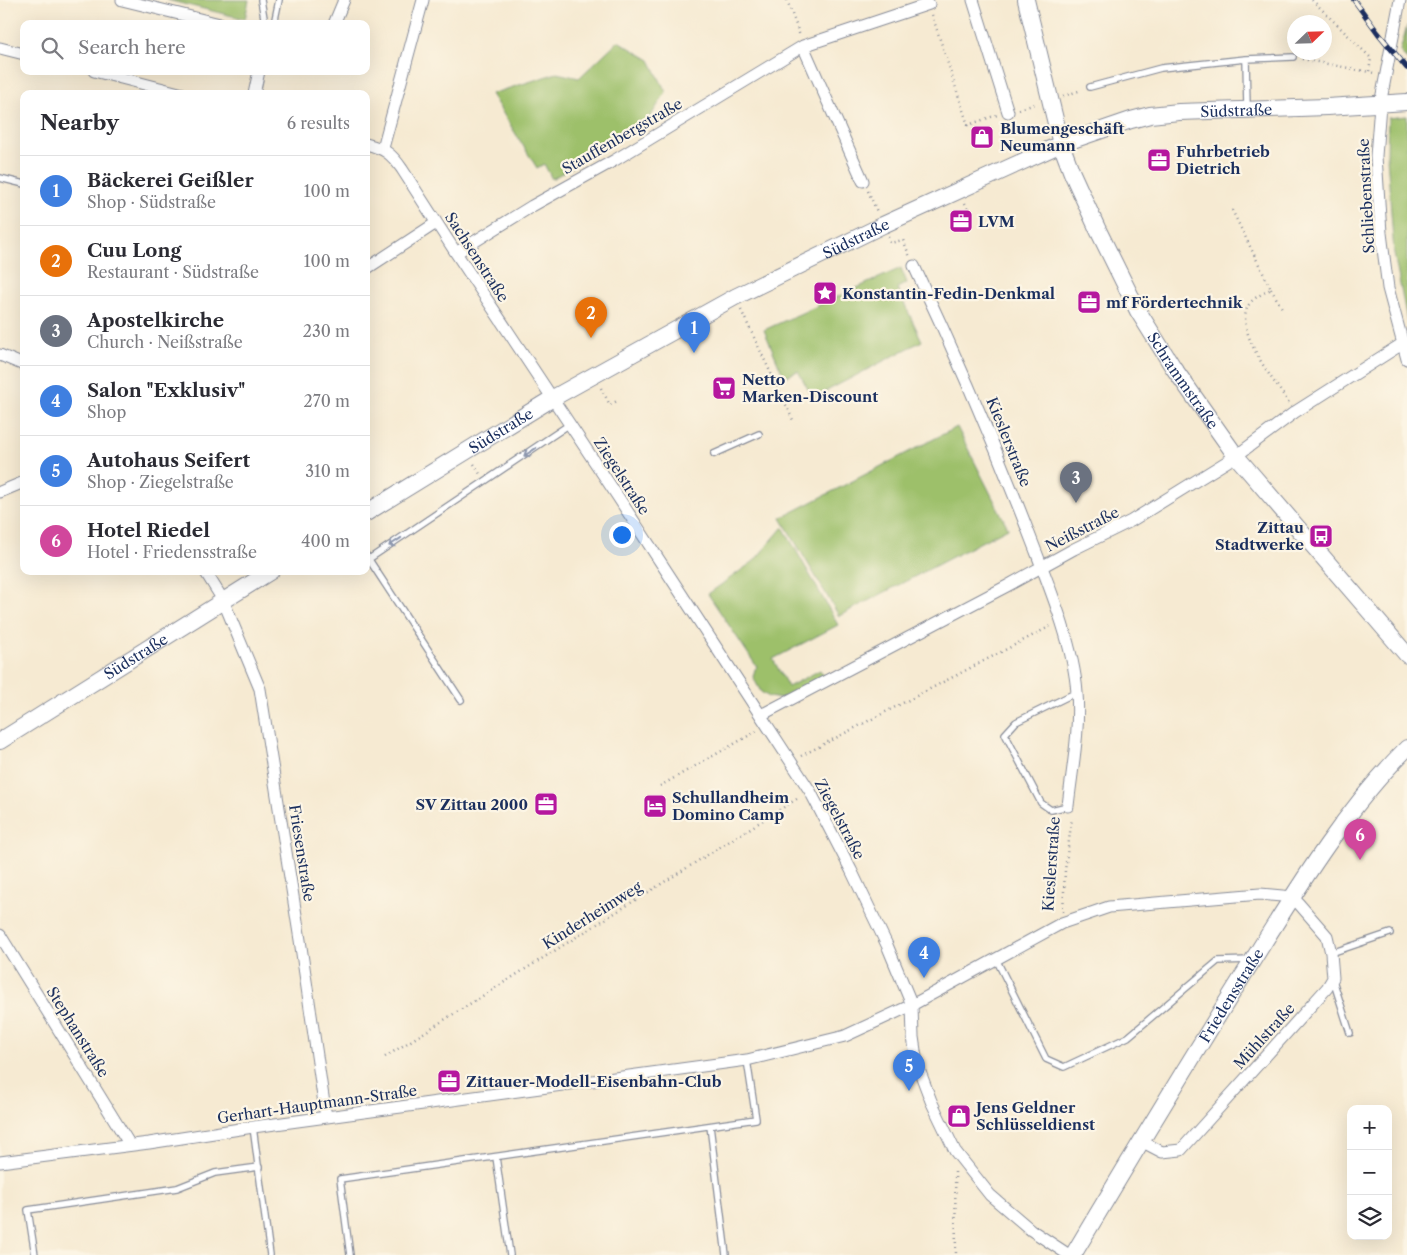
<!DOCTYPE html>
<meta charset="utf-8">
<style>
:root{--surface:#fff;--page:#f7f7f7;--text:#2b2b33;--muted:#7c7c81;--line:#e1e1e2;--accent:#1a73e8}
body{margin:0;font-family:"Libre Caslon Text",serif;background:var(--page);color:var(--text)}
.controls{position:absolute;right:15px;bottom:15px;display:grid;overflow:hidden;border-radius:10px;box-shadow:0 5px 20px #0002}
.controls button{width:45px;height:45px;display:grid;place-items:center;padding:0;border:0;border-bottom:1px solid var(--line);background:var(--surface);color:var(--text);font:25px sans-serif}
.compass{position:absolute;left:1287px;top:15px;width:45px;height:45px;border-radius:50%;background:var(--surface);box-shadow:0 5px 20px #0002;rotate:67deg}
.you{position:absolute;left:621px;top:534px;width:18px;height:18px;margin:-12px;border:4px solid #fff;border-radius:50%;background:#1a73e8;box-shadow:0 0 0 8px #1a73e833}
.badge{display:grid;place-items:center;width:32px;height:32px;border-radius:50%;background:var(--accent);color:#fff;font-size:16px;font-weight:700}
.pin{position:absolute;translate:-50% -41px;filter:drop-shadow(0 1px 2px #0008)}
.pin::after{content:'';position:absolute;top:26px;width:18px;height:15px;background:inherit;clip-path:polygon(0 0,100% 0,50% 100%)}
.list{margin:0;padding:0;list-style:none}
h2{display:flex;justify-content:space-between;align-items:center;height:65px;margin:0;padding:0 20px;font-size:21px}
h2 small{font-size:16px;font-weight:400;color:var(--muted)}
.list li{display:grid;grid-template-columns:32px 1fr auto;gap:15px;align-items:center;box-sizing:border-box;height:70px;padding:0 20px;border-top:1px solid var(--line)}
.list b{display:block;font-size:19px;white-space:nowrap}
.list p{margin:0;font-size:16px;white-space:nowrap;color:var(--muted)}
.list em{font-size:16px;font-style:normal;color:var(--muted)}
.icon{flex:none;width:28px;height:28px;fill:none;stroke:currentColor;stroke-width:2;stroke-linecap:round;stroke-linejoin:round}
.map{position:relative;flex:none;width:1407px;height:1255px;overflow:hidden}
.search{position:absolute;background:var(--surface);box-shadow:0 5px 20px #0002;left:20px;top:20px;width:350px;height:55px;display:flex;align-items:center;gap:12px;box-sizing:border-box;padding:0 18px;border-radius:10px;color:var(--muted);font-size:19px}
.panel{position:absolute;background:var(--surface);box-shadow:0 5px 20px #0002;left:20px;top:90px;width:350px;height:485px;border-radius:10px}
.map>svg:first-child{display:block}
.green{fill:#9dc06a;stroke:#5c7864}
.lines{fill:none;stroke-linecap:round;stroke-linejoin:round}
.service-casing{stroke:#888c98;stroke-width:8}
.minor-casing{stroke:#888c98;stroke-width:13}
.secondary-casing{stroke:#888c98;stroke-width:18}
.path{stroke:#888c98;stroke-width:2.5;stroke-dasharray:1 4;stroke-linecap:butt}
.service{stroke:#fff;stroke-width:5.5}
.minor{stroke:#fff;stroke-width:11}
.secondary{stroke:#fff;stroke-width:16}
.rail-casing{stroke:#1b2f5e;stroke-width:5.5}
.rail{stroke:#fcf5e5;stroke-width:4;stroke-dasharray:11;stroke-linecap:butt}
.oneway{stroke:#8d97ae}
.labels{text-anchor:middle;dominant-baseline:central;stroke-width:4.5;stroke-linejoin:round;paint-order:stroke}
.street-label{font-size:15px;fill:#1b2f5e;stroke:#fcf5e5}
.poi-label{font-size:15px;font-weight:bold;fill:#1b2f5e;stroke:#fcf5e5;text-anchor:start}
</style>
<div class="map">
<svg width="1407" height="1255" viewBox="0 0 1407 1255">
<rect width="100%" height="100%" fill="#fcf5e5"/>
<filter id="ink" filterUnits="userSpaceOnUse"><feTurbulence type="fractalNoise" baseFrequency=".02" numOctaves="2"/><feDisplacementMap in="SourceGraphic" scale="10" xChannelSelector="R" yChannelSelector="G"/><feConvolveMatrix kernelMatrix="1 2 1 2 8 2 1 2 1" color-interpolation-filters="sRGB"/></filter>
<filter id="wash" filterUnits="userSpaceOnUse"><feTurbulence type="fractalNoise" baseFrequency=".0096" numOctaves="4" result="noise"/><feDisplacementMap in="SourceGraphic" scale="20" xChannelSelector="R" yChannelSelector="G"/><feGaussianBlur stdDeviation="1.12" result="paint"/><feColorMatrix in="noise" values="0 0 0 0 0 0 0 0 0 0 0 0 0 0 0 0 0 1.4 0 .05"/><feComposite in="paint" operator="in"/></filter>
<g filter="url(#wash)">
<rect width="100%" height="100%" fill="#f6ead2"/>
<path class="green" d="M167 0H249L245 19Z
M1407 26V60L1400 51Z
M618 41 650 60 666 92 647 122 552 179 544 164 537 168 491 94 557 73 579 78Z
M1407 116V320L1394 254 1387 156 1388 118Z
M901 268 907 283 897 288 922 341 813 398 798 371 784 377 764 330Z
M957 427 1008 528 839 616 781 518Z
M783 527 838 625 773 659 788 687 820 670 824 676 781 699 769 697 761 692 753 677 755 669 757 667 708 594 754 561Z"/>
</g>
<g filter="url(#ink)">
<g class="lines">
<g class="service-casing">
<path id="service" d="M261 0 265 24
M274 24 279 0
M1246 59 1247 108
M1090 87 1161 68 1246 59 1293 57
M0 178 24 184
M714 454 759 434
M366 555 461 700
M369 559 570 424
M1068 806 1051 810 1041 803 1005 734 1016 722 1077 692
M1331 953 1390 933
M996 959 1046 1059 1064 1067 1128 1037 1218 961 1251 960
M1333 980 1350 1033
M710 1126 726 1255
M253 1127 270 1255
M496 1157 510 1255
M35 1255 28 1210 177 1188 215 1173 259 1167
M350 1255 340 1179 756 1119 747 1060"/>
</g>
<g class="minor-casing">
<path id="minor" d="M122 0 220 24
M973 0 1008 112
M1400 0 1380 105 1376 156 1381 233 1388 288 1407 359
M334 24 344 0
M803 46 863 181
M0 48 24 54
M94 71 183 94
M254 94 259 71
M366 144C385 149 391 153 402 169L456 253 618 497 810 791 851 870 887 945 912 1005 913 1037 917 1064 931 1101 955 1151 990 1195 1031 1230 1069 1255
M383 148 423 0
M456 253 532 206 615 160 803 46 929 4
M914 266C957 357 997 450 1033 544 1050 588 1074 647 1077 693 1080 731 1072 769 1068 806
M366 269 436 223
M0 355 24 365
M0 492 24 482
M205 571 223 600 260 689 300 940 326 1117
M761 715 1007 586 1074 549 1131 521 1236 456 1295 412 1402 344
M0 935 130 1145
M0 1162 149 1143 253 1127 747 1060 845 1036 912 1005 1062 923 1109 907 1260 894 1293 897 1327 936 1331 953 1333 978 1327 988 1181 1150 1162 1152 1141 1141"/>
</g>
<g class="secondary-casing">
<g id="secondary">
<path id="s1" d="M1026 0 1061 144 1072 173 1097 228 1138 311 1173 367 1236 456 1407 655"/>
<path id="s2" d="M366 513 553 398 735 297 883 225 1061 144 1131 120 1150 115 1179 112 1327 107 1407 102"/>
<path id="s3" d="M0 741 271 571"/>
<path id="s4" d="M1073 1255C1129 1161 1186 1067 1244 974 1293 896 1341 814 1407 748"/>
</g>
</g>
<path class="path" d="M787 0 800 36
M1312 0 1371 58 1369 72 1374 73
M932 15 968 125 997 115
M1302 59 1369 72
M1063 96 1082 90
M1019 109 1036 104
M868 191 878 214
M965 203 969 211
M1232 210 1271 289C1265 293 1256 296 1251 302 1229 326 1275 382 1289 403
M888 237 890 243 903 240 910 257
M1271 289 1282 308
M741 310 793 420
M601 388 610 405 617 401
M474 464 480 474
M801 756 1051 626
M660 786 757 731
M1063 912 1065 870 1072 818
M385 1057 800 797
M955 1172 956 1255"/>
<use href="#service" class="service"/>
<use href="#minor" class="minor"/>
<use href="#secondary" class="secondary"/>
<g class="rail-casing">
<path id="rail" d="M1354 0 1378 33 1407 68"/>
</g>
<use href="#rail" class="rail"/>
</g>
<defs><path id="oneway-shaft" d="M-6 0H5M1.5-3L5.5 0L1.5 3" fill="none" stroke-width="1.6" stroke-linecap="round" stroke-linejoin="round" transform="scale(1.25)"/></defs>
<g class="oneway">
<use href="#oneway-shaft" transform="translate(530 452) rotate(146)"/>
<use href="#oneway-shaft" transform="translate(395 542) rotate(146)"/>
</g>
</g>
<defs>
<g id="shop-square" transform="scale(1.25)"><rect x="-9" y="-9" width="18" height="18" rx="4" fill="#b5179e" stroke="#fcf5e5"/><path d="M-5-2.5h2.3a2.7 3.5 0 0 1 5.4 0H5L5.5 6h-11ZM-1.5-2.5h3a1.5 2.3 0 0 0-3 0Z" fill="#fff"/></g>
<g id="office-square" transform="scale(1.25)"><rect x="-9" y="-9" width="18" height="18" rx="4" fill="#b5179e" stroke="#fcf5e5"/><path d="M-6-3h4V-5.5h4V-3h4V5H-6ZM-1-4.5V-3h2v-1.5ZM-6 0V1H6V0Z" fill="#fff"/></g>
<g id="sight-square" transform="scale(1.25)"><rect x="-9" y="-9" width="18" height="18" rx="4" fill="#b5179e" stroke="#fcf5e5"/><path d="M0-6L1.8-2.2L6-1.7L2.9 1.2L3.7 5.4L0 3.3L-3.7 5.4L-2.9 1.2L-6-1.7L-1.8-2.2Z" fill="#fff"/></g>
<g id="supermarket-square" transform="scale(1.25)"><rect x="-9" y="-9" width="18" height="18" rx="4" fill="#b5179e" stroke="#fcf5e5"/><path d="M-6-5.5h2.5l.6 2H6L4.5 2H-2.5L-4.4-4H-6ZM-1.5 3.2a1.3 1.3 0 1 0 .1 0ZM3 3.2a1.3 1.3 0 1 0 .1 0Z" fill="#fff"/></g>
<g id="bus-square" transform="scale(1.25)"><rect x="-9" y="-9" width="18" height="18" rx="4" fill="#b5179e" stroke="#fcf5e5"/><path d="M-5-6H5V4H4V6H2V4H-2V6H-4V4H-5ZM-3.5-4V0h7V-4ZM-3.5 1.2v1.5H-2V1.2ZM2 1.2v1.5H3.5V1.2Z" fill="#fff"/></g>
<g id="hotel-square" transform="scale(1.25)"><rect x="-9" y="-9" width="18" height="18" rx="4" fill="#b5179e" stroke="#fcf5e5"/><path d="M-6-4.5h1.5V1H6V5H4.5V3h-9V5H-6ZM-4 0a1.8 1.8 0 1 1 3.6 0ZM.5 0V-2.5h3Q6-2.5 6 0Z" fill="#fff"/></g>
</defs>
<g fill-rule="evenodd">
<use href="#shop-square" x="982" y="137"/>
<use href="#office-square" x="1159" y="160"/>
<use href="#office-square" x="961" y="221"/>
<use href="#sight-square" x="825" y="293"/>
<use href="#office-square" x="1089" y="302"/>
<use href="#supermarket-square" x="724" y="388"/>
<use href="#bus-square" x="1321" y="536"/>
<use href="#office-square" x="546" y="804"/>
<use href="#hotel-square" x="655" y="806"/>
<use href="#office-square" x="449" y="1081"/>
<use href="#shop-square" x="959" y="1116"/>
</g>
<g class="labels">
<g class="street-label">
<text stroke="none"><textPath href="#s2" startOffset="968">Südstraße</textPath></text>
<text transform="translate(622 136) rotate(-30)">Stauffenbergstraße</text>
<text transform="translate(1366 196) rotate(-93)">Schliebenstraße</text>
<text stroke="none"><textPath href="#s2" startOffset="562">Südstraße</textPath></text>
<text transform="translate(477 257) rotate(57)">Sachsenstraße</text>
<text stroke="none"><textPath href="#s1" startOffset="415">Schrammstraße</textPath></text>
<text stroke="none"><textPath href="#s2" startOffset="158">Südstraße</textPath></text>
<text transform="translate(1009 442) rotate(68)">Kieslerstraße</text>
<text transform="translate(622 476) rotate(57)">Ziegelstraße</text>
<text transform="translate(1082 529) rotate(-27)">Neißstraße</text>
<text stroke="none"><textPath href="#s3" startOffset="160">Südstraße</textPath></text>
<text transform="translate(840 819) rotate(62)">Ziegelstraße</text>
<text transform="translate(302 853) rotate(81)">Friesenstraße</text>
<text transform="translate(1051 864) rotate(-86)">Kieslerstraße</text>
<text transform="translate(592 915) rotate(-32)">Kinderheimweg</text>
<text stroke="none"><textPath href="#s4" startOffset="304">Friedensstraße</textPath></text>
<text transform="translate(78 1032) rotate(58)">Stephanstraße</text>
<text transform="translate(1264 1036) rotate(-48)">Mühlstraße</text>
<text transform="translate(317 1104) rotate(-8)">Gerhart-Hauptmann-Straße</text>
</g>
<g class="poi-label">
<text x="1000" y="128">Blumengeschäft<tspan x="1000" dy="17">Neumann</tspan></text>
<text x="1176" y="151">Fuhrbetrieb<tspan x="1176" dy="17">Dietrich</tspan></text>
<text x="978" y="221">LVM</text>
<text x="842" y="293">Konstantin-Fedin-Denkmal</text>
<text x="1106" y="302">mf Fördertechnik</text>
<text x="742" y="379">Netto<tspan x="742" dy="17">Marken-Discount</tspan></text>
<text x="1304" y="527" text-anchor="end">Zittau<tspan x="1304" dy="17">Stadtwerke</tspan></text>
<text x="672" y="797">Schullandheim<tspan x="672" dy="17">Domino Camp</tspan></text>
<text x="528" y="804" text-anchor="end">SV Zittau 2000</text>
<text x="466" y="1081">Zittauer-Modell-Eisenbahn-Club</text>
<text x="976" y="1107">Jens Geldner<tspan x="976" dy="17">Schlüsseldienst</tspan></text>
</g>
</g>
</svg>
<div class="controls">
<button>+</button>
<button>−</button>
<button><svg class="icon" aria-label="layers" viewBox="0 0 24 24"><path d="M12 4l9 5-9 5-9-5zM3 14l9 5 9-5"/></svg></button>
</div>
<svg class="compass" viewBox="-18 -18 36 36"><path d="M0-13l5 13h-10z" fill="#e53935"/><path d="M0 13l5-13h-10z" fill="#7c7c81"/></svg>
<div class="you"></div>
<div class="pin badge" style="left:694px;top:353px;background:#3f7fe0">1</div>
<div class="pin badge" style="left:591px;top:338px;background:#e8710a">2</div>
<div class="pin badge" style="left:1076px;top:503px;background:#6b7280">3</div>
<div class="pin badge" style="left:924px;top:978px;background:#3f7fe0">4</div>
<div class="pin badge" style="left:909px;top:1091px;background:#3f7fe0">5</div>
<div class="pin badge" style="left:1360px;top:860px;background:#d1479c">6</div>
<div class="search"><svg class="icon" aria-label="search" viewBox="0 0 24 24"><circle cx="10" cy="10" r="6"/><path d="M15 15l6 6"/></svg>Search here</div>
<section class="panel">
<h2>Nearby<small>6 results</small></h2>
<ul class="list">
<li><span class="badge" style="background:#3f7fe0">1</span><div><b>Bäckerei Geißler</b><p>Shop · Südstraße</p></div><em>100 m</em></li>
<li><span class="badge" style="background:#e8710a">2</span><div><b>Cuu Long</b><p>Restaurant · Südstraße</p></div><em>100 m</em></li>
<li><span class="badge" style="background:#6b7280">3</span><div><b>Apostelkirche</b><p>Church · Neißstraße</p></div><em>230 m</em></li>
<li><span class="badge" style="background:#3f7fe0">4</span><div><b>Salon &quot;Exklusiv&quot;</b><p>Shop</p></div><em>270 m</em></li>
<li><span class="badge" style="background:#3f7fe0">5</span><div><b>Autohaus Seifert</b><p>Shop · Ziegelstraße</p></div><em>310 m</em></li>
<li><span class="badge" style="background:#d1479c">6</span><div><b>Hotel Riedel</b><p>Hotel · Friedensstraße</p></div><em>400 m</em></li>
</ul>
</section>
</div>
